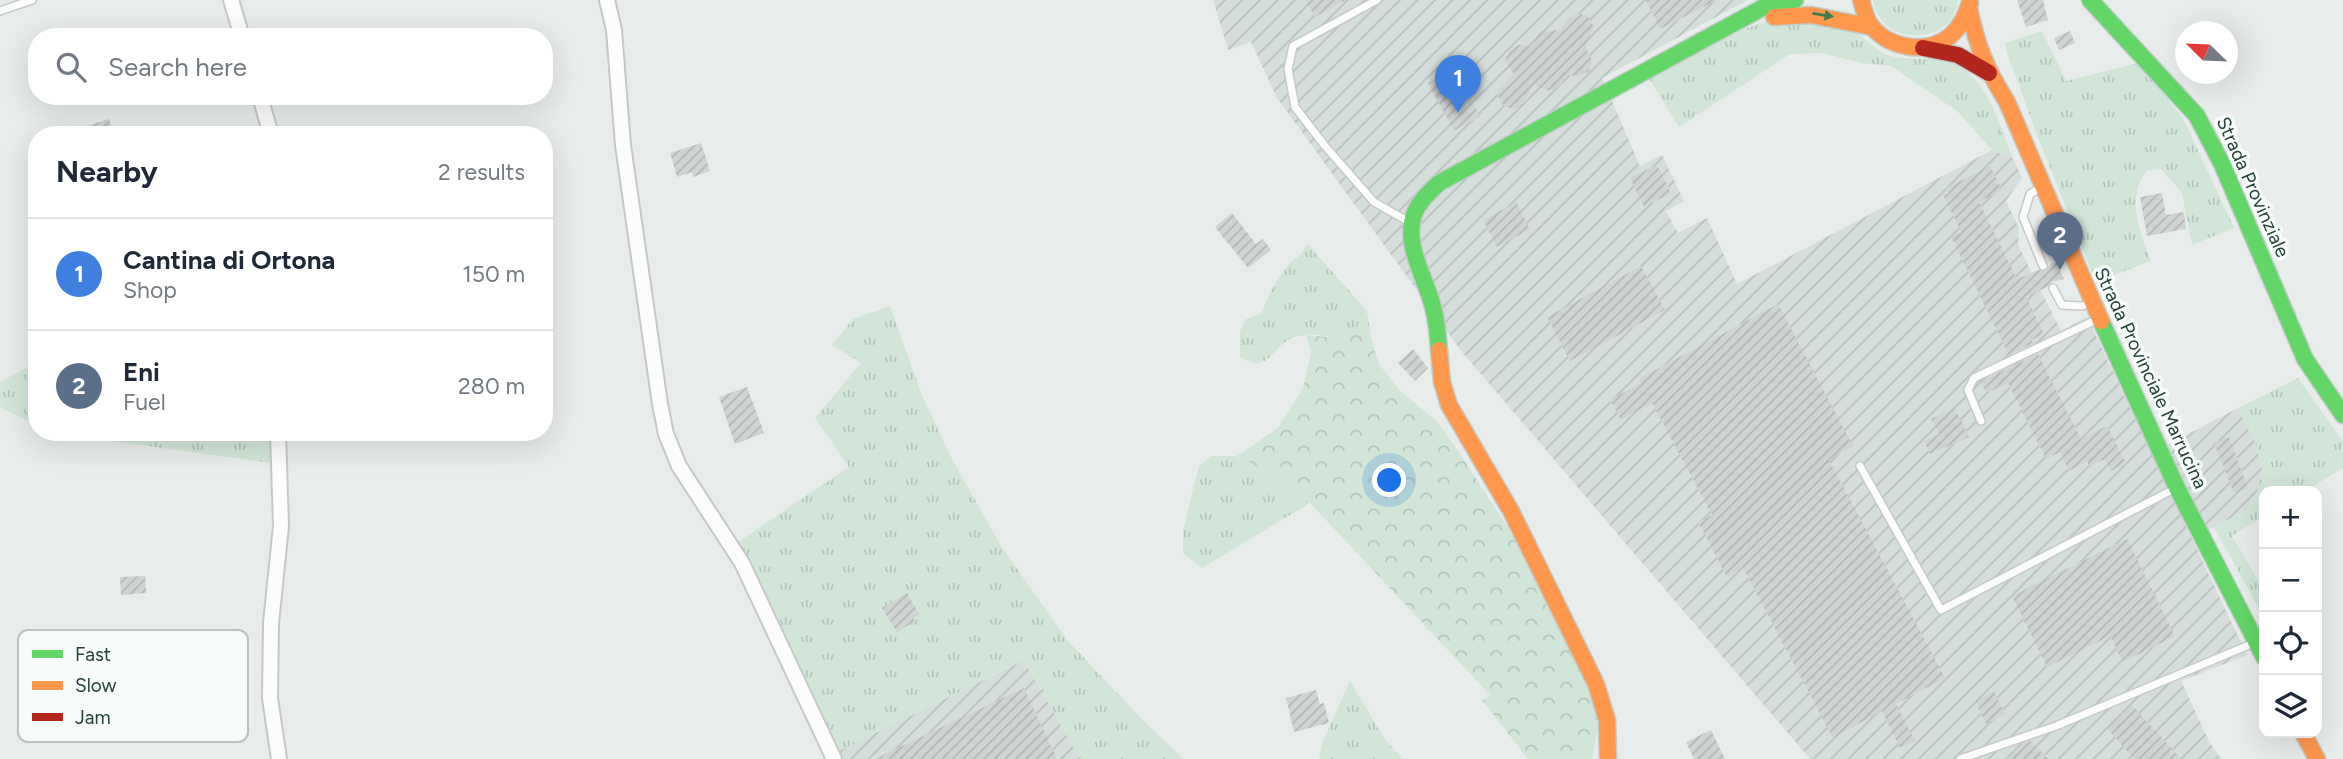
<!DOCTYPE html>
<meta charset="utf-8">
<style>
:root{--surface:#fff;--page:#f6f6f7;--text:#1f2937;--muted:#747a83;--line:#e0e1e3;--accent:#0b8043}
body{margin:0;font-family:Figtree,sans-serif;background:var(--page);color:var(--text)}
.controls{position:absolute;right:21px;bottom:21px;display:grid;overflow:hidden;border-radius:14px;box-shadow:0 7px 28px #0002}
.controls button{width:63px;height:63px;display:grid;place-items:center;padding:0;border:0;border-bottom:2px solid var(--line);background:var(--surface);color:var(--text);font:35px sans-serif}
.compass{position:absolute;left:2175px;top:21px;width:63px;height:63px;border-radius:50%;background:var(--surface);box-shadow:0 7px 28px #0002;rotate:293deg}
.you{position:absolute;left:1390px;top:481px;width:24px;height:24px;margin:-18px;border:5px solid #fff;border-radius:50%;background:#1a73e8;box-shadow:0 0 0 10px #1a73e833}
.badge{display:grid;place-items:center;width:46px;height:46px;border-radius:50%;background:var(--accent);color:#fff;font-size:23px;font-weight:700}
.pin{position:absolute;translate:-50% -58px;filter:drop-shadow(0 2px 4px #0008)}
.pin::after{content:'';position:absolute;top:37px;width:24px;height:21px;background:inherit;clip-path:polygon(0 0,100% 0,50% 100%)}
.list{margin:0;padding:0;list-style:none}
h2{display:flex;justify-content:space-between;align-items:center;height:91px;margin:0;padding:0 28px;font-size:30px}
h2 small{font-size:23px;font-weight:400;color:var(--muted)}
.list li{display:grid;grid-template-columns:46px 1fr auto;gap:21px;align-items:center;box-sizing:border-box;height:112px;padding:0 28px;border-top:2px solid var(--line)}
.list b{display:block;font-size:26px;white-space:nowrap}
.list p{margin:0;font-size:23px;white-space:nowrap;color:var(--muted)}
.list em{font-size:23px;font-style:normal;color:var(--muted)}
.icon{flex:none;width:38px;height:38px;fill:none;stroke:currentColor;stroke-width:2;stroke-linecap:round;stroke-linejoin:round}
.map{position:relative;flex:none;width:2343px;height:759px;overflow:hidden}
.search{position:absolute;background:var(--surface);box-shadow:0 7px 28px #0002;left:28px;top:28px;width:525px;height:77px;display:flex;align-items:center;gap:18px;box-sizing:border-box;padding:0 24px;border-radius:28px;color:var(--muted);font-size:26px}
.panel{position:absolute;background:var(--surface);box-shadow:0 7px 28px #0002;left:28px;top:126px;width:525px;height:315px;border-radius:28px}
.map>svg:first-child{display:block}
.industrial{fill:url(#industrial-furrows)}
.grass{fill:url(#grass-tufts)}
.forest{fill:url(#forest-crowns)}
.building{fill:url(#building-hatch)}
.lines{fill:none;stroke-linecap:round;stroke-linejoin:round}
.lane-casing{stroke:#c5cac8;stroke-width:10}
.street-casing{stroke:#c5cac8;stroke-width:18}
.fast-casing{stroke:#c3cbc8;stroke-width:19}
.slow-casing{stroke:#c3cbc8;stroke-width:19}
.jam-casing{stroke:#c3cbc8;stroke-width:19}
.lane{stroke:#fcfcfc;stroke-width:7}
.street{stroke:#fcfcfc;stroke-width:14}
.fast{stroke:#63d668;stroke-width:16}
.slow{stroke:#ff974d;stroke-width:16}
.jam{stroke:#b3261e;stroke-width:16}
.oneway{fill:#3d7d4c}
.labels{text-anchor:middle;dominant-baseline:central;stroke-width:7;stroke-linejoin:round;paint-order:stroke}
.street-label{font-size:19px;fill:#24423a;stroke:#f7fbf9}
.key{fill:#f7fbf9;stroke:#b8c4c0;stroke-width:2}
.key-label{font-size:19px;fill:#24423a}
</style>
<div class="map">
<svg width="2343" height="759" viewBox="0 0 2343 759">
<defs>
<pattern id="industrial-furrows" width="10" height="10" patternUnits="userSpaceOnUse" patternTransform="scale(1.75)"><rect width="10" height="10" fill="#d6dedb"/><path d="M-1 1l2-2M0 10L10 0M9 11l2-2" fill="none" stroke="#b8c0bd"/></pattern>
<pattern id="grass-tufts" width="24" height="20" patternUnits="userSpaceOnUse" patternTransform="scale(1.75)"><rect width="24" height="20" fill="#d1e6d8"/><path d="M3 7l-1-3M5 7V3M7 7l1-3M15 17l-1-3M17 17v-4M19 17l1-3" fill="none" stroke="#b3c6ba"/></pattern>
<pattern id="forest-crowns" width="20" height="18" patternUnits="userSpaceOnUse" patternTransform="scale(1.75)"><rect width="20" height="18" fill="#d1e6d8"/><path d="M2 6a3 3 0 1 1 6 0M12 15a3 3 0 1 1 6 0" fill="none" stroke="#b3c6ba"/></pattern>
<pattern id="building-hatch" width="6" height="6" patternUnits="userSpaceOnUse" patternTransform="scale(1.75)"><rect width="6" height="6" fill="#cfd4d2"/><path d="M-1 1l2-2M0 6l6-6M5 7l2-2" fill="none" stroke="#b2b7b5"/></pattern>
</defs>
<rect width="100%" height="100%" fill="#e8edeb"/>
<path class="industrial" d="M1213 0H1748L1602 78 1640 166 1662 155 1684 201 1666 211 1678 233 1707 218 1737 284 1992 150 2013 158 2022 178 2006 201 2019 228 2018 245 2061 331 2087 317 2247 655 2181 681 2210 743 2221 759H1810L1462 352 1277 98 1251 42 1228 50Z
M2238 408 2256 444 2262 470 2258 490 2247 510 2208 530 2167 445Z
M1024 660 1080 759H840L837 752Z"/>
<path class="grass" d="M1873 0H1958C1952 48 1880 47 1873 0Z
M1802 18C1821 22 1843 25 1859 35 1869 42 1878 52 1890 56 1909 61 1929 56 1949 62 1987 74 1999 125 2013 158L1992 150 1957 111 1891 66 1861 63 1823 53 1790 54 1679 127 1648 77 1729 34 1761 23Z
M2042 31 2066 81 2138 63 2183 118 2234 228 2192 245 2182 193 2161 169 2147 170C2125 198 2140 232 2151 261L2096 282 2037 135 2007 53 2005 43Z
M1307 243 1367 311C1346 355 1327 327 1295 337 1270 345 1271 376 1240 357V331L1246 319 1262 313C1267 297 1276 281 1286 268 1295 256 1300 260 1307 243Z
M890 306 921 393 952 459 1001 546 1067 640 1138 715 1183 759H1080L1024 660 837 752 732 546 849 467 815 418 861 363 832 345 853 319Z
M37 362V422L26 420 0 407V382Z
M2298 378 2343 442V468L2305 491H2264V516L2232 536 2264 590V618L2214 527 2247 510 2258 490 2262 470 2256 444 2238 408Z
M77 432H270L271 463 104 440Z
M1211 456H1237L1259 466 1277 476 1288 490 1310 503 1202 568 1183 553V531L1195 481 1199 466Z
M1350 681 1386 741 1403 759H1319L1322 743Z"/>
<path class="forest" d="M1367 311 1372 342 1379 364 1400 391 1437 421 1460 454 1510 531 1587 671 1599 723 1592 759H1528L1482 700 1490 695 1310 503 1288 490 1277 476 1237 456 1278 428 1303 388 1311 353 1306 335C1336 338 1353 341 1367 311Z"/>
<path class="building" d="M1305 0H1345L1315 17Z
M1646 0H1717L1660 29Z
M2017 0H2043L2048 20 2026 27Z
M1577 13 1588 16 1594 27 1585 47 1592 60 1589 71 1579 76 1566 75 1560 86 1550 91 1534 85 1520 107 1514 109 1503 106 1498 96 1499 90 1514 74 1505 61 1509 50 1519 45 1532 46 1538 34 1543 31 1561 30 1568 19Z
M2070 31 2075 43 2059 50 2054 38Z
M1454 69 1480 116 1454 131 1428 83Z
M109 119 113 132 106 135H68V132Z
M701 143 710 171 693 177 692 172 677 177 670 153Z
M1657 165 1671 193 1644 207 1630 178Z
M1990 166 2002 190 1979 202 2017 279 2038 270 2046 271 2049 265 2056 262 2064 279 2051 282 2047 287 2026 297 2044 334 2031 340 2033 343 2009 355 1951 237 1961 232 1943 195 1949 193 1946 188Z
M2162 193 2166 215 2184 212 2186 229 2147 236 2140 197Z
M1516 202 1530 229 1497 247 1483 220Z
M1232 213 1256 244 1263 239 1271 250 1248 268 1215 227Z
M1641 266 1665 310 1570 361 1547 317Z
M1778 304 1853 446 1829 460 1945 678 1896 704 1915 741 1900 748 1882 711 1833 738 1743 568 1727 577 1698 522 1712 515 1652 403 1621 420 1610 400 1641 383 1639 379Z
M1413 349 1428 368 1415 381 1398 363Z
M2038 354 2081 439 2107 426 2126 463 2111 471 2105 459 2089 466 2087 461 2069 471 2060 452 2046 459 2008 383 1986 393 1981 381Z
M747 387 764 433 735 444 719 397Z
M1955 408 1969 437 1930 454 1924 441 1939 434 1931 419Z
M2229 437 2248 488 2234 493 2214 443Z
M2127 539 2175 636 2123 662 2110 636 2047 667 2012 596Z
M145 576 146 593 121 595 120 577Z
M907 593 919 614 913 618 915 621 897 632 882 608Z
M1024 688 1057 759H875Z
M1316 690 1320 704 1324 703 1329 723 1294 732 1286 698Z
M1994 691 2005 714 1986 724 1975 701Z
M2132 705 2181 759H2134L2107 728Z
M1711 730 1725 759H1694L1686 742Z
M2031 741 2048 759H2007L2024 743Z"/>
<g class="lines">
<g class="lane-casing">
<path id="lane" d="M1377 0 1293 46 1288 69 1295 107 1325 146 1374 202 1411 223
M0 11 32 0
M2042 187 2030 194 2023 217 2043 266
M2053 288 2062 305 2082 306 2090 303
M1981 421 1968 390 1974 378 2098 319
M1860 466 1941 610 2176 488
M1960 759 2056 726 2256 642"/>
</g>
<g class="street-casing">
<path id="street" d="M231 0 242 37
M607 0 614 30 623 145 660 404 666 434 679 466 742 563 834 759
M260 96 271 135
M278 432 281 526 271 623 270 698 279 759"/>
</g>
<g class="fast-casing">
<path id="fast" d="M2090 0 2197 116 2222 164 2305 359 2343 415
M2101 321 2177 488 2264 657
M1439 350C1438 336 1437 321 1433 307 1426 278 1402 243 1415 212 1420 200 1430 192 1439 183L1764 7 1795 0"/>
</g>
<g class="slow-casing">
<path id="slow" d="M1861 0C1863 7 1865 15 1868 21 1884 48 1926 56 1950 36 1961 27 1965 16 1970 3
M1969 8C1977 47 1986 68 2007 102L2101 321
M1774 17 1811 15 1872 27
M1439 350 1442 382 1449 405 1511 511 1596 684 1607 720 1608 759
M2303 733 2317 759"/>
</g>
<g class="jam-casing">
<path id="jam" d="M1923 48 1958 55 1989 73"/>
</g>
<use href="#lane" class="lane"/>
<use href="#street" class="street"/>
<use href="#fast" class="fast"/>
<use href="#slow" class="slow"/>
<use href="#jam" class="jam"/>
</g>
<defs><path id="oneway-solid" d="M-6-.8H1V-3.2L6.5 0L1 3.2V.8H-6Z" transform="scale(1.75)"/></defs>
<use class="oneway" href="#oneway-solid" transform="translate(1823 15) rotate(9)"/>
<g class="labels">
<g class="street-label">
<text transform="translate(2253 187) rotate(66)">Strada Provinziale</text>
<text transform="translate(2151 378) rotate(65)">Strada Provinciale Marrucina</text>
</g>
</g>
<rect x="18" y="630" width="230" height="112" rx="10" class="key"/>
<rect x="32" y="650" width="31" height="8" fill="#63d668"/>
<rect x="32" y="681" width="31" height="9" fill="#ff974d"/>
<rect x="32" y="713" width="31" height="8" fill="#b3261e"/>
<g class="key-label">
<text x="75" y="661">Fast</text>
<text x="75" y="692">Slow</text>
<text x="75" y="724">Jam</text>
</g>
</svg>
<div class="controls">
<button>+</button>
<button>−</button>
<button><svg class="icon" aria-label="locate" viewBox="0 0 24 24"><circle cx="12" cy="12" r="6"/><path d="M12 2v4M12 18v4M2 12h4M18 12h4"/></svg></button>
<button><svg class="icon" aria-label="layers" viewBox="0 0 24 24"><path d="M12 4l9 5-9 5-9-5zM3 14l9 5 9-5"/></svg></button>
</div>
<svg class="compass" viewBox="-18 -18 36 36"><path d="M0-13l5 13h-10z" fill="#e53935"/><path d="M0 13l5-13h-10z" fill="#747a83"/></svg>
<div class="you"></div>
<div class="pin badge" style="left:1458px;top:113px;background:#3f7fe0">1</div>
<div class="pin badge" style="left:2060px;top:270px;background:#5c6f8a">2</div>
<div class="search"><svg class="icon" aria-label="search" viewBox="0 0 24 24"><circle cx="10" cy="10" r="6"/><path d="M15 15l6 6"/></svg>Search here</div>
<section class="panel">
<h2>Nearby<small>2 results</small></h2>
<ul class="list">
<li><span class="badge" style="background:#3f7fe0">1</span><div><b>Cantina di Ortona</b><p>Shop</p></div><em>150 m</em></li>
<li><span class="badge" style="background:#5c6f8a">2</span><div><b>Eni</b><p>Fuel</p></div><em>280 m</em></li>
</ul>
</section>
</div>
